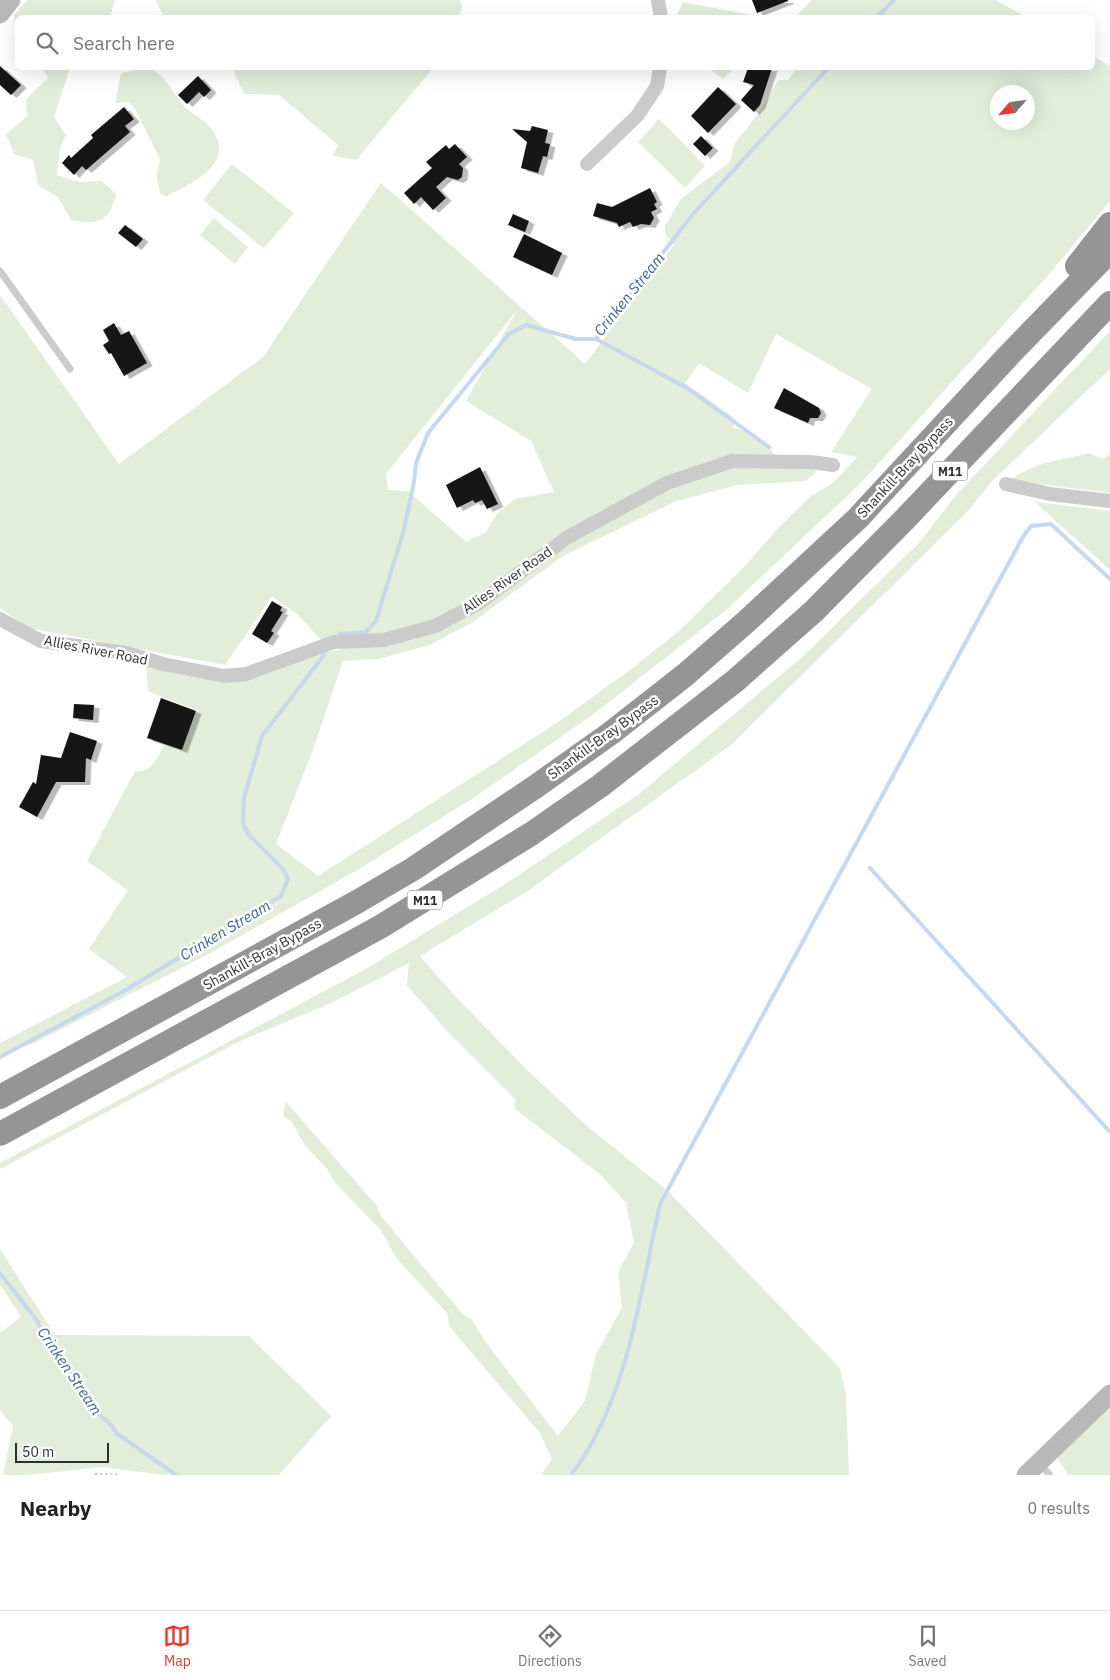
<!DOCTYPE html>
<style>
:root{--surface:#fff;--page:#f6f6f6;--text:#222;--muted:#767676;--line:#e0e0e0;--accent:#f43121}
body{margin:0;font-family:"IBM Plex Sans",sans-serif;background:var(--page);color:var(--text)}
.compass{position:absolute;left:990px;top:85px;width:45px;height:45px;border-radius:50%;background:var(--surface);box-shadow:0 5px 20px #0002;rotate:242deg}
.scale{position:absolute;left:15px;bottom:12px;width:94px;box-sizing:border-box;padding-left:5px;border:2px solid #2e2e2e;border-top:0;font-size:14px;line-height:18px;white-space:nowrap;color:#2e2e2e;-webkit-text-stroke:4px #fff;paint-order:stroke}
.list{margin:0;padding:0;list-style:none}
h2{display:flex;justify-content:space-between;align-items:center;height:65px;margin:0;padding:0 20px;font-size:21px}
h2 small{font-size:16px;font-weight:400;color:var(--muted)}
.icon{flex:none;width:28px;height:28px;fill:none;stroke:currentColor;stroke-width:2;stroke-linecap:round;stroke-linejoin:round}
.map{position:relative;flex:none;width:1110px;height:1475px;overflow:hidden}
.search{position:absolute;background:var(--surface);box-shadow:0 5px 20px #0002;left:15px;right:15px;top:15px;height:55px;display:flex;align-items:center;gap:12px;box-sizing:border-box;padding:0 18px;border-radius:8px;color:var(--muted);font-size:19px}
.sheet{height:135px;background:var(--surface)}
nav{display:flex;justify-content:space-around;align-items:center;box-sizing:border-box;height:70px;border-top:1px solid var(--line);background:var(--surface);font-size:14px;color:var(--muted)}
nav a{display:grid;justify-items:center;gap:2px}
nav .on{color:var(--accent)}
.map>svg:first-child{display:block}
.green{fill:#e2edda;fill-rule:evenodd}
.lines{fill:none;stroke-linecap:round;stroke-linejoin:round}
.stream{stroke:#c5d8ee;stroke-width:4}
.building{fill:#151515;filter:url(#shadow)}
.path{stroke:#cbcbcb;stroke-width:2.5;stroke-dasharray:2.5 2.5;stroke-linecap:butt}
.lane{stroke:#cbcbcb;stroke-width:7}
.street{stroke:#cbcbcb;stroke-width:14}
.secondary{stroke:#b8b8b8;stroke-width:19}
.highway{stroke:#959595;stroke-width:24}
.labels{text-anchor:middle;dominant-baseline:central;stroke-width:5;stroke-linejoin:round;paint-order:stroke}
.shield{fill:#fff;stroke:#6d6d6d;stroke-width:1}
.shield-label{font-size:12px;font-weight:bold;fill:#2e2e2e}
.street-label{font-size:14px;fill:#2e2e2e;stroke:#fff}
.water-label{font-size:15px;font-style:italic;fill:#356397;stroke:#fff}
</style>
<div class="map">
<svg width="1110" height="1475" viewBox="0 0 1110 1475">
<defs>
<filter id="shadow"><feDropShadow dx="5.5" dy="3" stdDeviation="0" flood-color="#0004"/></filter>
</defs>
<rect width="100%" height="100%" fill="#fff"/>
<path class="green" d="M27 0H115L110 17 18 18 17 29 14 23V15Z
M156 0H460L462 8 458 18H164Z
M811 0H996L1026 17H796Z
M683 2 762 17H676Z
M1093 56 1110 66V201L1050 273 861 483 726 610 595 713 472 799 354 872 207 955 34 1043 0 1055V1043L127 977 89 949 128 890 87 861 135 771C153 772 157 758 164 745L182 751 197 711 148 691 146 665C185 677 227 688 267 674 292 665 314 653 340 650L346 639 322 641 298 615 272 596 225 665 29 628 0 608V295L119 464 263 357 381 183 585 364 674 245 665 234V226L681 199 730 162 735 143 762 109 778 80H788L797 68H1092ZM998 92H1028V122H998ZM517 310 466 401 531 441 554 492 515 499 497 514 486 532 466 542 408 491 388 490 386 474ZM776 334 872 389 831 452 857 457 833 483 811 496 778 528 746 565 680 630 634 667 557 723 318 876 276 844 314 747 343 661 378 659 430 645 473 622 563 556 676 501 738 485 806 481 816 472 813 465H780C772 444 753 434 733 427L736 419 685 383 699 363 748 393Z
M42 68H70L54 117 66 135 60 148 57 175 79 182 102 181 116 194C109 222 98 226 71 220L58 197 38 185 33 160 14 154 6 134 27 117 26 99 48 78Z
M144 68C164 68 172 94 184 106 193 115 206 120 213 131 236 164 190 184 167 196L160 194 157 176 160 159 135 109 128 102 115 103 121 73Z
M232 68H433L356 160 333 156 338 145 279 95 244 94Z
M708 68H734L723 79Z
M659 119 705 166 685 188 638 142Z
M232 164 294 213 264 248 203 200Z
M214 218 248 247 235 264 200 235Z
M1110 331V369L993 480 969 510 732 744 529 890 420 956 454 995 526 1069 587 1126 670 1193 840 1368 846 1396 849 1475H541L552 1459 540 1433 449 1326 448 1314 397 1259 380 1229 335 1183 328 1170 304 1144 292 1122 283 1116 286 1102 376 1205 382 1217 438 1285 464 1315 472 1320 487 1344 558 1436 585 1401 596 1354 622 1308 618 1272 634 1243 626 1203 600 1174 515 1109V1099L446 1030 407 985 409 963 331 1003 238 1042 0 1169V1163L364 970 507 883 639 794 801 658 919 543 956 495Z
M1089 453 1103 459 1110 454V493L1010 480C1040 460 1056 462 1089 453Z
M1035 502 1110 511V570Z
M0 1249 55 1335 249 1336 331 1416 279 1475H165L102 1467 28 1475H3L13 1426 0 1410V1333L21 1317 0 1285Z
M1110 1407V1475H1068L1057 1457Z"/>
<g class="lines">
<path class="stream" d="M876 18 894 0
M596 339 687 388 769 447
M339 634 366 632 376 621 403 533 414 482 416 463 428 433 509 334 526 325 576 339H596L694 213 828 68
M870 868 1110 1132
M0 1057 124 991 281 896 288 879 282 868 249 835 243 824 244 798 262 736 324 655
M0 1273 35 1318 59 1359 77 1382 92 1408 112 1426 116 1433 176 1475
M571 1475C628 1401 640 1293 660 1204L1024 535 1031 526 1051 524 1110 579"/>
</g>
<path class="building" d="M752 0H788V1L757 13Z
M0 66 21 85 11 95 0 85Z
M748 68H772L760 105 754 112 741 100 754 85 743 82Z
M198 76 211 90 204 97 199 92 187 104 178 95Z
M718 87 736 104 708 133 691 116Z
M124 107 134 119 125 126 130 132 86 170 82 166 74 175 62 163 69 155 71 158 93 138 91 135Z
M532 126 548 130 545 143 550 144 547 157 543 156 538 173 521 168 527 142 512 129 530 131Z
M701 136 713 148 705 156 693 144Z
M455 144 467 157 459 164 463 168 462 177 458 180 447 177 436 187 446 198 433 210 421 197 414 204 404 193 432 168 426 162 446 145 449 149Z
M650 188 657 202 654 204 657 209 651 212 654 218 650 225 641 224 633 227 630 222 619 227 617 223 593 216 597 203 612 207Z
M513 214 529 221 525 232 508 225Z
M125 225 143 239 136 247 118 233Z
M524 234 562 253 552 275 513 257Z
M114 323 121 335 129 331 147 363 124 376 111 353 109 354 103 345 109 341 103 330Z
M784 388 819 408 821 413 818 418H810L808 423 774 408Z
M480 467 498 504 487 509 482 500 475 503 473 500 457 508 446 485Z
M272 601 282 607 280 611 283 612 271 631 274 633 267 643 252 634Z
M161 698 196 711 182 750 147 738Z
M74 704 94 705 93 720 73 718Z
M70 732 97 741 91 760 86 758 85 782H56L37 817 19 807 33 782 36 784 41 755 61 758Z"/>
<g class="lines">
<path class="path" d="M95 1474 119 1475"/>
<path class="lane" d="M0 271 70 369
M1040 1464 1050 1475"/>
<path class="street" d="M658 0 661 18
M587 164 637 116 657 86 660 68
M1006 484 1050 494 1110 501
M0 619 41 641 127 653 163 664 224 676 246 674 334 642 384 640 435 626 479 603 568 537 667 483 732 461 811 462 833 465"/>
<path class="secondary" d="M0 14 11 0
M1026 1475 1110 1394"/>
<path class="highway" d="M1077 266 1110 224
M0 1097 355 903 413 869 535 787 611 733 685 675 747 621 857 519 1009 355 1110 251
M0 1134 380 927 531 834 600 786 735 681 814 611 905 519 1110 303"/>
</g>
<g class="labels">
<g class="shield">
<rect x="932.5" y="461.5" width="35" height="19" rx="4"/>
<rect x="407.5" y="890.5" width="35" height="19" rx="4"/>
</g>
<g class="shield-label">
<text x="950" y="471">M11</text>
<text x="425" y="900">M11</text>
</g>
<g class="street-label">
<text transform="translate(905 467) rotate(-47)">Shankill-Bray Bypass</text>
<text transform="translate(507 580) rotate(-35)">Allies River Road</text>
<text transform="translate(96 650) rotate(11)">Allies River Road</text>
<text transform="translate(603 737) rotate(-36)">Shankill-Bray Bypass</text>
<text transform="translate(262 954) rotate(-29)">Shankill-Bray Bypass</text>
</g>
<g class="water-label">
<text transform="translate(629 294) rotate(-51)">Crinken Stream</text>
<text transform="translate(225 930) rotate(-31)">Crinken Stream</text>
<text transform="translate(70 1371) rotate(56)">Crinken Stream</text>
</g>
</g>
</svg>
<svg class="compass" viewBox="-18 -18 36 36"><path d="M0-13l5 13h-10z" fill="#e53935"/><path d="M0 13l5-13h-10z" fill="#767676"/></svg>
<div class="scale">50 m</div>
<div class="search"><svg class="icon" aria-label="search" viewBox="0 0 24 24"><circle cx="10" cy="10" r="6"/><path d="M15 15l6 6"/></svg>Search here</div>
</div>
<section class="sheet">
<h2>Nearby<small>0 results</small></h2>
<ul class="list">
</ul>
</section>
<nav>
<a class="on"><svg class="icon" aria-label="map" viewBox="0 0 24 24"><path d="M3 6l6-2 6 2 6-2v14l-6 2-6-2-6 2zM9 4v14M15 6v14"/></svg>Map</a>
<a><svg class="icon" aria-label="directions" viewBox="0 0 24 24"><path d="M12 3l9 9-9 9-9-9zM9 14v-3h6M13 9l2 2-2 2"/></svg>Directions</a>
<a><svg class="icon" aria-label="saved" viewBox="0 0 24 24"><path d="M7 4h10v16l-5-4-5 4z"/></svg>Saved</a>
</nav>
